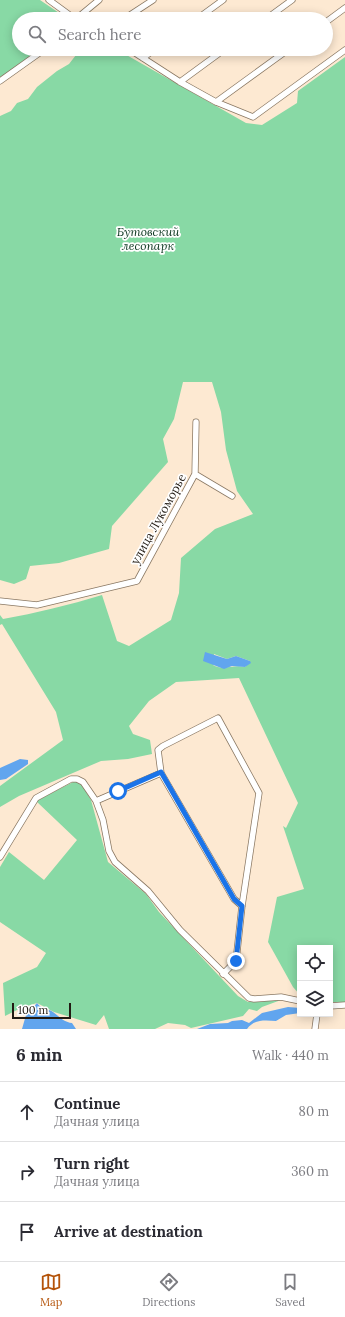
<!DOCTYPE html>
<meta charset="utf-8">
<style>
:root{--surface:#fff;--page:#f2f2f3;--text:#2b2b33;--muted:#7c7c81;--line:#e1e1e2;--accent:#b45309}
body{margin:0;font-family:Lora,serif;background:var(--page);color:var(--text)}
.controls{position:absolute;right:12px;bottom:12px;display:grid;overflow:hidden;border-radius:0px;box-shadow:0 2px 10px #0003}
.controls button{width:36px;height:36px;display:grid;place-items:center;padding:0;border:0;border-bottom:1px solid var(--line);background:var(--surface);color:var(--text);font:20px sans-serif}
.scale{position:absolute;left:12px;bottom:10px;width:59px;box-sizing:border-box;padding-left:4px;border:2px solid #221b13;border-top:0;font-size:11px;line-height:14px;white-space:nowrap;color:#221b13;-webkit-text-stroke:3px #fff;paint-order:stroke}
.stop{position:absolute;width:12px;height:12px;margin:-9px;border:3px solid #1a73e8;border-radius:50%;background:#fff}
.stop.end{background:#1a73e8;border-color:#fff;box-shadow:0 1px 4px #0008}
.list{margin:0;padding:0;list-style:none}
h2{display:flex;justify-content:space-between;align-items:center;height:52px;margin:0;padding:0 16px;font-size:17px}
h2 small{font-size:13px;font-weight:400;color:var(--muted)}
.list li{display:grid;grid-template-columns:26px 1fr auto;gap:12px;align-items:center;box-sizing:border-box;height:60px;padding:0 16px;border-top:1px solid var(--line)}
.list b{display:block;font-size:15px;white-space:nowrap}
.list p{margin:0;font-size:13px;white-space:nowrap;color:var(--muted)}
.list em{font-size:13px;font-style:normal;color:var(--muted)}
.icon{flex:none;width:22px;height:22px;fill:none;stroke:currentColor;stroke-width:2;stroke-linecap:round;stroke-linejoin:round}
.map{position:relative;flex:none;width:345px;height:1029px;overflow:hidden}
.search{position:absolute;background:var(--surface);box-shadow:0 2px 10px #0003;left:12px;right:12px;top:12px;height:44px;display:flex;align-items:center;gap:10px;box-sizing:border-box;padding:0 14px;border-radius:22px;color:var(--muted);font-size:15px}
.sheet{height:232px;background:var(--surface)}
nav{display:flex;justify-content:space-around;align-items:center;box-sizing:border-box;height:56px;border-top:1px solid var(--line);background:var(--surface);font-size:11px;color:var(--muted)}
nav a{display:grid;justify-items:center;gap:2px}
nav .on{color:var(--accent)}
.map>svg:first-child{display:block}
.green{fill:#88d9a5;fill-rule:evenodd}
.water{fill:#61a5ee}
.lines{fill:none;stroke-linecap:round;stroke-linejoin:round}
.minor-casing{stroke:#8a7863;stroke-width:7}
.minor{stroke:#fff;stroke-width:5.5}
.route{stroke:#1a73e8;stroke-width:5}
.labels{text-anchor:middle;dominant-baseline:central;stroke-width:3.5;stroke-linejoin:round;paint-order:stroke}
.park-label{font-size:12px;font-style:italic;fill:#0b361f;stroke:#fff}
.street-label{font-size:12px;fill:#221b13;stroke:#fff}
</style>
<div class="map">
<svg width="345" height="1029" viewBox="0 0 345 1029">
<rect width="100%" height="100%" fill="#fde9d2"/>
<path class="green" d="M0 0H40L68 19H19V49H40L0 79Z
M89 49H116L246 123 262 125 297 103 298 91 345 57V1002H330V948H300V995L293 987 268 942 277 897 304 889 283 826 286 828 298 803 239 678 176 682 149 701 129 726 133 734 150 740 152 754 128 759 101 761 19 796 0 807V786L63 740 56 712 2 624 0 625V615L3 619C36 613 69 605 102 595L117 641 129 646 171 620 179 593 181 558 215 529 253 514 237 491 226 450 221 412 212 382H183L174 419 163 439 168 462 112 526 109 549 59 563 30 566 26 579 14 584 0 580V116L11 111 17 103 28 99 37 87 57 71 69 64 76 55ZM214 654 227 659 236 656 250 661 245 667C233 664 223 671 213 665Z
M75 781 82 785 91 800 108 862 146 894 159 912 238 996 248 1002 281 1000 262 1007 257 1011 249 1009 243 1016 191 1028 185 1025 168 1023 155 1029H109L104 1015 96 1025 54 1012 37 1003 21 1008 5 1016 3 983 37 967 46 953 0 922V867L9 852 44 880 77 840 36 801Z"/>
<path class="water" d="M205 652 227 659 236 656 250 661 251 663 245 667 232 666 224 669 203 661Z
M20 759 28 760V764L6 779 0 780V768Z
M37 1003C43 1011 48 1008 53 1012 59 1016 63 1022 72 1023L76 1029H22L26 1015Z
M288 1007 300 1008V1013L286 1015 276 1021C265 1020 254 1019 247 1029H197L210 1024 228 1023 232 1021 242 1020 249 1023 262 1013Z"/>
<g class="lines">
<g class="minor-casing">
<path id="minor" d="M49 0 75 19
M76 19 99 0
M124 19 153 0
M197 19 223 0
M266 19 292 0
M326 22 345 8
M129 49 180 82 216 102 253 117 345 50
M143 58 155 49
M0 81 45 49
M180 82 225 49
M216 102 289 49
M195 474 232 496
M0 601 37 605 137 581 195 474 196 422
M96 801 161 773
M0 857 36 798 71 779H77L83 782 96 801 103 820 109 851 115 862 148 891 180 930 249 998 254 999 281 997 300 1001
M223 974 236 961 242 906 259 793 218 718 163 746 158 750 161 773 234 899 242 906
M330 1006 345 1005
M315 1029 317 1014"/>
</g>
<use href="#minor" class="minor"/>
</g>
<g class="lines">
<path class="route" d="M118 791 161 772 234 899 242 906 236 961"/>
</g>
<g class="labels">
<g class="park-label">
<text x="148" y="231">Бутовский<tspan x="148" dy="14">лесопарк</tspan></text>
</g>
<g class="street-label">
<text transform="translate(158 519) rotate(-61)">улица Лукоморье</text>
</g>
</g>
</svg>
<div class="controls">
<button><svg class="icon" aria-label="locate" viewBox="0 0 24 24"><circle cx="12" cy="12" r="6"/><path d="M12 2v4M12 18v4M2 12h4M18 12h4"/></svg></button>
<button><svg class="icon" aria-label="layers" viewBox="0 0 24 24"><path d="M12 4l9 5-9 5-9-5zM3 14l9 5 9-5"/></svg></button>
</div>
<div class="scale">100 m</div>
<div class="stop" style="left:118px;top:791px"></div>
<div class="stop end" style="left:236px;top:961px"></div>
<div class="search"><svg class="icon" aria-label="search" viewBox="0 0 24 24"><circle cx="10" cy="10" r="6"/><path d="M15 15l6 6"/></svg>Search here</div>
</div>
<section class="sheet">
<h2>6 min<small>Walk · 440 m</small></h2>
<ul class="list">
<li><svg class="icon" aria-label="ahead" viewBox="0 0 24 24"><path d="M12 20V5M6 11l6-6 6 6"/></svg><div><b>Continue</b><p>Дачная улица</p></div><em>80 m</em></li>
<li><svg class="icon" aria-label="right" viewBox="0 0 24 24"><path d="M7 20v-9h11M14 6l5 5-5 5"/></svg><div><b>Turn right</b><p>Дачная улица</p></div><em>360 m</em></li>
<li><svg class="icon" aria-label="arrive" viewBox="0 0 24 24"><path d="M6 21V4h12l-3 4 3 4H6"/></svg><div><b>Arrive at destination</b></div></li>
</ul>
</section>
<nav>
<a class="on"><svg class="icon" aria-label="map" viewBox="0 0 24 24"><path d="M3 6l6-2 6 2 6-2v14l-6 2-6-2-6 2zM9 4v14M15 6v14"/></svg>Map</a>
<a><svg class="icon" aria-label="directions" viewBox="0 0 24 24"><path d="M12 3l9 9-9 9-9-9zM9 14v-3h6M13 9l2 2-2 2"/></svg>Directions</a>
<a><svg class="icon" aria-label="saved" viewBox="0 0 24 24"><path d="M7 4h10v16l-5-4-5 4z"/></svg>Saved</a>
</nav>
